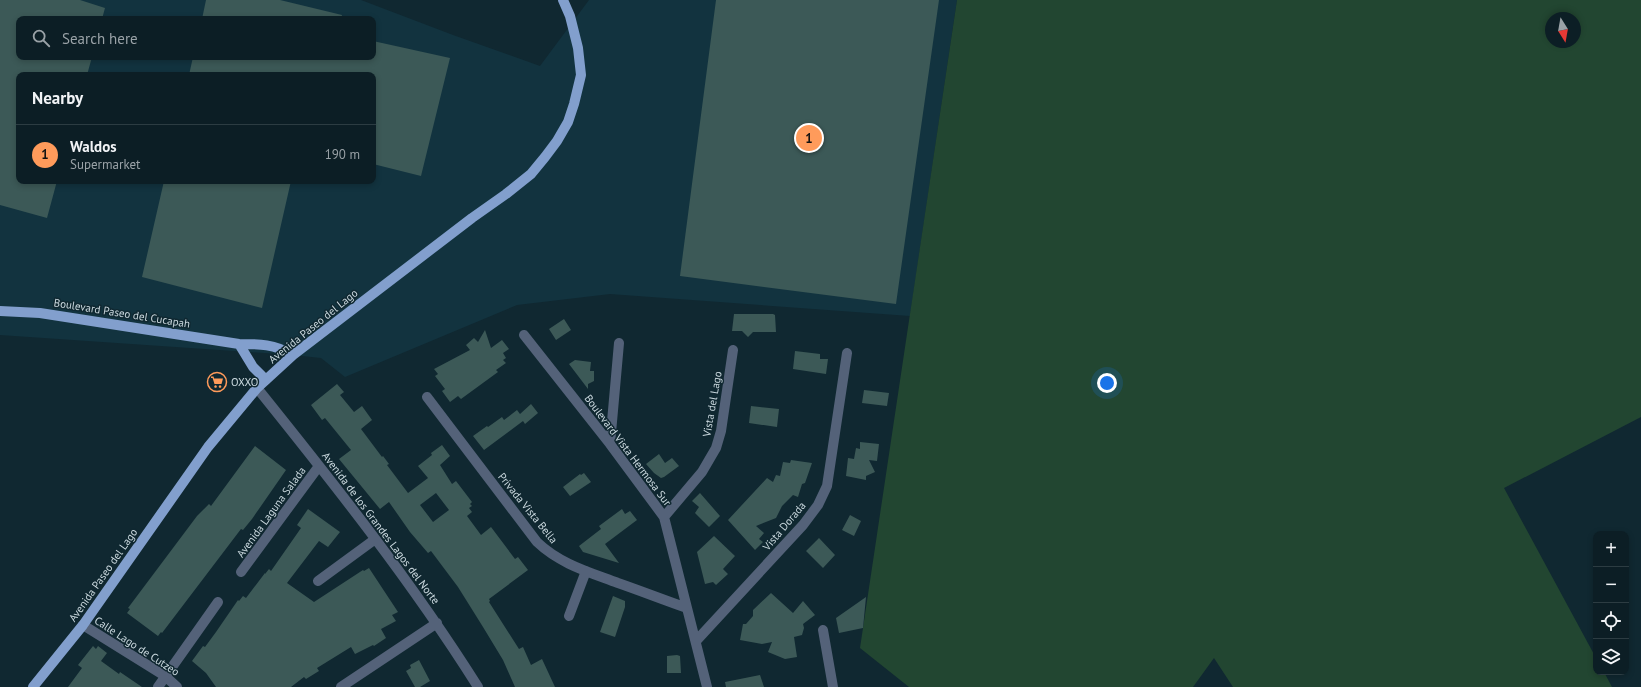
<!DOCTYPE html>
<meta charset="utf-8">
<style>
:root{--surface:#0c1e25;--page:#15272d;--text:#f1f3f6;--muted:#9aa2a7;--line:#2c3c42;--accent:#ff9b5b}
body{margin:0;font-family:"PT Sans",sans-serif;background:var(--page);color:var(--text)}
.controls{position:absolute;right:12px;bottom:12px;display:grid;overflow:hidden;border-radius:8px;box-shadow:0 2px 6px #0003}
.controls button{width:36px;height:36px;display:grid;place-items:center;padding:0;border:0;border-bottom:1px solid var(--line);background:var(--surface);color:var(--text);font:20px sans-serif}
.compass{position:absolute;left:1545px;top:12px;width:36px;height:36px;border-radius:50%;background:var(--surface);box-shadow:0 2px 6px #0003;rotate:169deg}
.you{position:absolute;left:1107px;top:383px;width:14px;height:14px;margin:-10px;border:3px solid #fff;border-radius:50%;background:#1a73e8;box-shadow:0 0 0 6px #1a73e833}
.badge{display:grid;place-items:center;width:26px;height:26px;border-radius:50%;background:var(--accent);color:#111;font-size:13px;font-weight:700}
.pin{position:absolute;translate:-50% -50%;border:2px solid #fff;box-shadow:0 1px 4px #0006}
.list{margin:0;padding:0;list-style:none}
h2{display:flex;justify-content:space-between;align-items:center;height:52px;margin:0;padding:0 16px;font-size:17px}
h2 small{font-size:13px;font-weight:400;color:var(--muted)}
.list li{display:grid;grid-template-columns:26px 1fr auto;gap:12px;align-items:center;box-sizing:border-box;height:60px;padding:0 16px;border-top:1px solid var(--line)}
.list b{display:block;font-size:15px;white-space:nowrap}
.list p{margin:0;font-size:13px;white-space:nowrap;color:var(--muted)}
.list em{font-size:13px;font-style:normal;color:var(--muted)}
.icon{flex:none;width:22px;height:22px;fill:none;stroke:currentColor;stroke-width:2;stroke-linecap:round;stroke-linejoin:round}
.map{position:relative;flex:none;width:1641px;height:687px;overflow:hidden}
.search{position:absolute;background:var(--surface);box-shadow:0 2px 6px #0003;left:16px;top:16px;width:360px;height:44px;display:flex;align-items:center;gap:10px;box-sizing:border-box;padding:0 14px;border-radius:8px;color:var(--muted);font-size:15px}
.panel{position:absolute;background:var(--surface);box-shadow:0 2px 6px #0003;left:16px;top:72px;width:360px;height:112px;border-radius:8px}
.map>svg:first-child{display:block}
.built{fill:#12333f;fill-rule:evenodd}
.green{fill:#224631;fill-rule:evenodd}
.building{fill:#3c5957;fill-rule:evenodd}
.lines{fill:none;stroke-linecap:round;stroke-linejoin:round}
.minor{stroke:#546279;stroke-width:10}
.major{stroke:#829fcd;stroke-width:10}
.labels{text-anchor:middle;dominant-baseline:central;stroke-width:3;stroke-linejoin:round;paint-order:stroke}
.street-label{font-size:11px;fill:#cbd9df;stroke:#102831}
.poi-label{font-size:11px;fill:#cbd9df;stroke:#102831;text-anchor:start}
</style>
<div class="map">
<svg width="1641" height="687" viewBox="0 0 1641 687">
<rect width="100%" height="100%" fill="#102831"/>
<path class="built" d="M0 0H361L453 35 540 66 589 0H957L910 316 610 294 517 305 345 377 321 358 293 355 0 335ZM19 19H373V57H19ZM19 75H373V181H19Z"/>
<path class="green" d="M957 0H1641V417L1504 488 1596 658V672H1604L1612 687H1233L1214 658 1193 687H909L860 648ZM1551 18H1575V42H1551Z"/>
<path class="building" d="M0 0H80L105 8 102 19H19V57H92L87 75H19V181H57L47 218 0 205Z
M206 0H280L342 15 341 19H202Z
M716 0H939L896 304 680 276Z
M373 41 450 58 421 176 373 164V75H189L193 57H373Z
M164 181H291L262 308 142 277Z
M734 314H773L775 315 776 332H753L748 337 742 331H732Z
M564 319 571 330 556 340 549 329Z
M485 330 491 348 502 340 509 349 503 353 506 358 503 360 506 363 496 370 498 372 461 399 458 396 450 402 442 391 445 389 435 376 438 374 434 369 470 350 466 345 474 338 478 342Z
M795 351 820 354V359H828L826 374 793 369Z
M575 360 591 362 590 371H594V381L588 384V389L569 364Z
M337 384 344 392 340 395 354 412 362 406 372 420 361 429 382 457 383 456 389 464 387 465 408 493 428 478 418 466 432 455 431 453 442 445 450 456 440 465 452 484 456 481 472 502 470 504 472 506 469 508 472 512 467 516 481 535 491 527 515 559 518 557 528 570 489 599 490 601 489 602 519 649 523 647 531 665 542 659 555 687H515L503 660 483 627 458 587 431 551 428 553 410 532 389 502 380 509 339 459 351 450 325 418 322 420 311 405ZM436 493 449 510 433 522 420 505Z
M864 390 889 393 887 406 862 403Z
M531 404 538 413 525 424 523 421 484 450 473 436 487 426 488 427 502 417 504 420 517 410 520 414Z
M751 406 779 409 777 427 749 423Z
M860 442 879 444 877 461 869 460 875 472 866 476V480L846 476 848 458 854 459 856 448 860 449Z
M255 446 286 470 252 519 243 530 241 529 162 633 161 632 158 636 127 613 130 609 128 608 197 516 209 504 211 506Z
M659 454 665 463 672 458 679 466 664 477 661 478 654 473 646 464Z
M791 460 812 463 805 483 802 484 798 497 793 495 782 506 776 518 756 526 764 533 759 539 763 542 755 550 728 520 767 478 773 482 776 475 780 476 783 462 790 463Z
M584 473 591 482 570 496 563 487 580 474 581 475Z
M700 493 720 516 709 527 695 513 699 507 692 501Z
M308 509 340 532 328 547 319 541 287 583 314 602 363 570 364 571 369 568 398 612 392 615 396 621 381 629 386 638 374 646 373 645 355 654 351 647 317 668 319 671 306 679 304 677 291 687H216L206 673 192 661 203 646 205 647 216 632 238 600 239 601 243 596 246 598 265 573V574L269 569 271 571 301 528 297 525Z
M622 509 625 514 630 511 637 520 605 544 619 563 583 552 579 546 601 529 599 526Z
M850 515 861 521 854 536 842 530Z
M714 536 735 556 723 569 728 574 716 585 713 582 705 584 697 552Z
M819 538 835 555 823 568 806 551Z
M771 593 793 613 803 601 815 615 803 624 804 628 802 635 794 637 797 657 785 659 768 652 772 642 762 644 740 640 743 624H746L753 616V610Z
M613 596 625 601V607L615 637 600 632Z
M866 597 863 628 839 633 836 618Z
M93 646 96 649 98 646 107 653 101 661 119 674 120 672 142 687H68L82 668 78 665Z
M677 655 680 656 681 673H667V656Z
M419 660 430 681 420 687H415L406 671 411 668 410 665Z
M760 675 764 687H726L725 682Z"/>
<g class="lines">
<path class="minor" d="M524 335 610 444 664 517 707 687
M257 388C335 485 412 582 478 687
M427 397 537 542C560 564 589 572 618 583 641 591 664 600 687 608
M610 444 619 343
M664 517 702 472 716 448 721 431 733 350
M241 572 319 466
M318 581 374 540
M569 616 586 571
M83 625 165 676 177 687
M823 630 833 687
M696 641 803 525 818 505 827 486 847 353
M158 687 218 602
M341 687 437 623"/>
<path class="major" d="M0 311 40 313 239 344C260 344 274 344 293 355
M239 344 253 367 266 380
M33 687 83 625 208 447 257 388 293 355 472 218 506 194 531 174 545 157 557 141 568 122 574 104 581 75 578 48 570 16 563 0"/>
</g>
<defs>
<g id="supermarket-ring" transform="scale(1)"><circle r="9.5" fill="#102831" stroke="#ff9b5b" stroke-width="1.5"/><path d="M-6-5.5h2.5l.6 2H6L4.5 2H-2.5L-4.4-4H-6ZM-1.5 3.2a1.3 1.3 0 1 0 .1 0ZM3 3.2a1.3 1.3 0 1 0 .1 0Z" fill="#ff9b5b"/></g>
</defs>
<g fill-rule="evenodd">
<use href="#supermarket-ring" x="217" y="382"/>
</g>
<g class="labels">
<g class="street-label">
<text transform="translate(122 313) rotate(9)">Boulevard Paseo del Cucapah</text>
<text transform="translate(313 326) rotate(-39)">Avenida Paseo del Lago</text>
<text transform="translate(712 404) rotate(-80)">Vista del Lago</text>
<text transform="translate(628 450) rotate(53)">Boulevard Vista Hermosa Sur</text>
<text transform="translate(528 508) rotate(51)">Privada Vista Bella</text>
<text transform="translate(271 512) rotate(-54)">Avenida Laguna Salada</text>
<text transform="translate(784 526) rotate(-50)">Vista Dorada</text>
<text transform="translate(381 528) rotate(53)">Avenida de los Grandes Lagos del Norte</text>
<text transform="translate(103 575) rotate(-55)">Avenida Paseo del Lago</text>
<text transform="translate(137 646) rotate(33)">Calle Lago de Cutzeo</text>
</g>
<g class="poi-label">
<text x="231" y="382">OXXO</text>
</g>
</g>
</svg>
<div class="controls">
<button>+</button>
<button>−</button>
<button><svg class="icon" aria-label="locate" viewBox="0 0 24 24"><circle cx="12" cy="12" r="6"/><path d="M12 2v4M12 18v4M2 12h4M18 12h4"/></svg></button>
<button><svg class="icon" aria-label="layers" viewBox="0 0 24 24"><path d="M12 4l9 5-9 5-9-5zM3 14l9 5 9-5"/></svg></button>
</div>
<svg class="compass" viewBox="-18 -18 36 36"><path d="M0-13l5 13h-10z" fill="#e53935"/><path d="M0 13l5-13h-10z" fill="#9aa2a7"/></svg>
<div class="you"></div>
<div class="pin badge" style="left:809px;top:138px">1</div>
<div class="search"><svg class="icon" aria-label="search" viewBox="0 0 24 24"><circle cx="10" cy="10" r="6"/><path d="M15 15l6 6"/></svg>Search here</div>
<section class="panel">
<h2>Nearby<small></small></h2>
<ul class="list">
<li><span class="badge">1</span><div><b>Waldos</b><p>Supermarket</p></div><em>190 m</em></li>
</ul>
</section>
</div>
